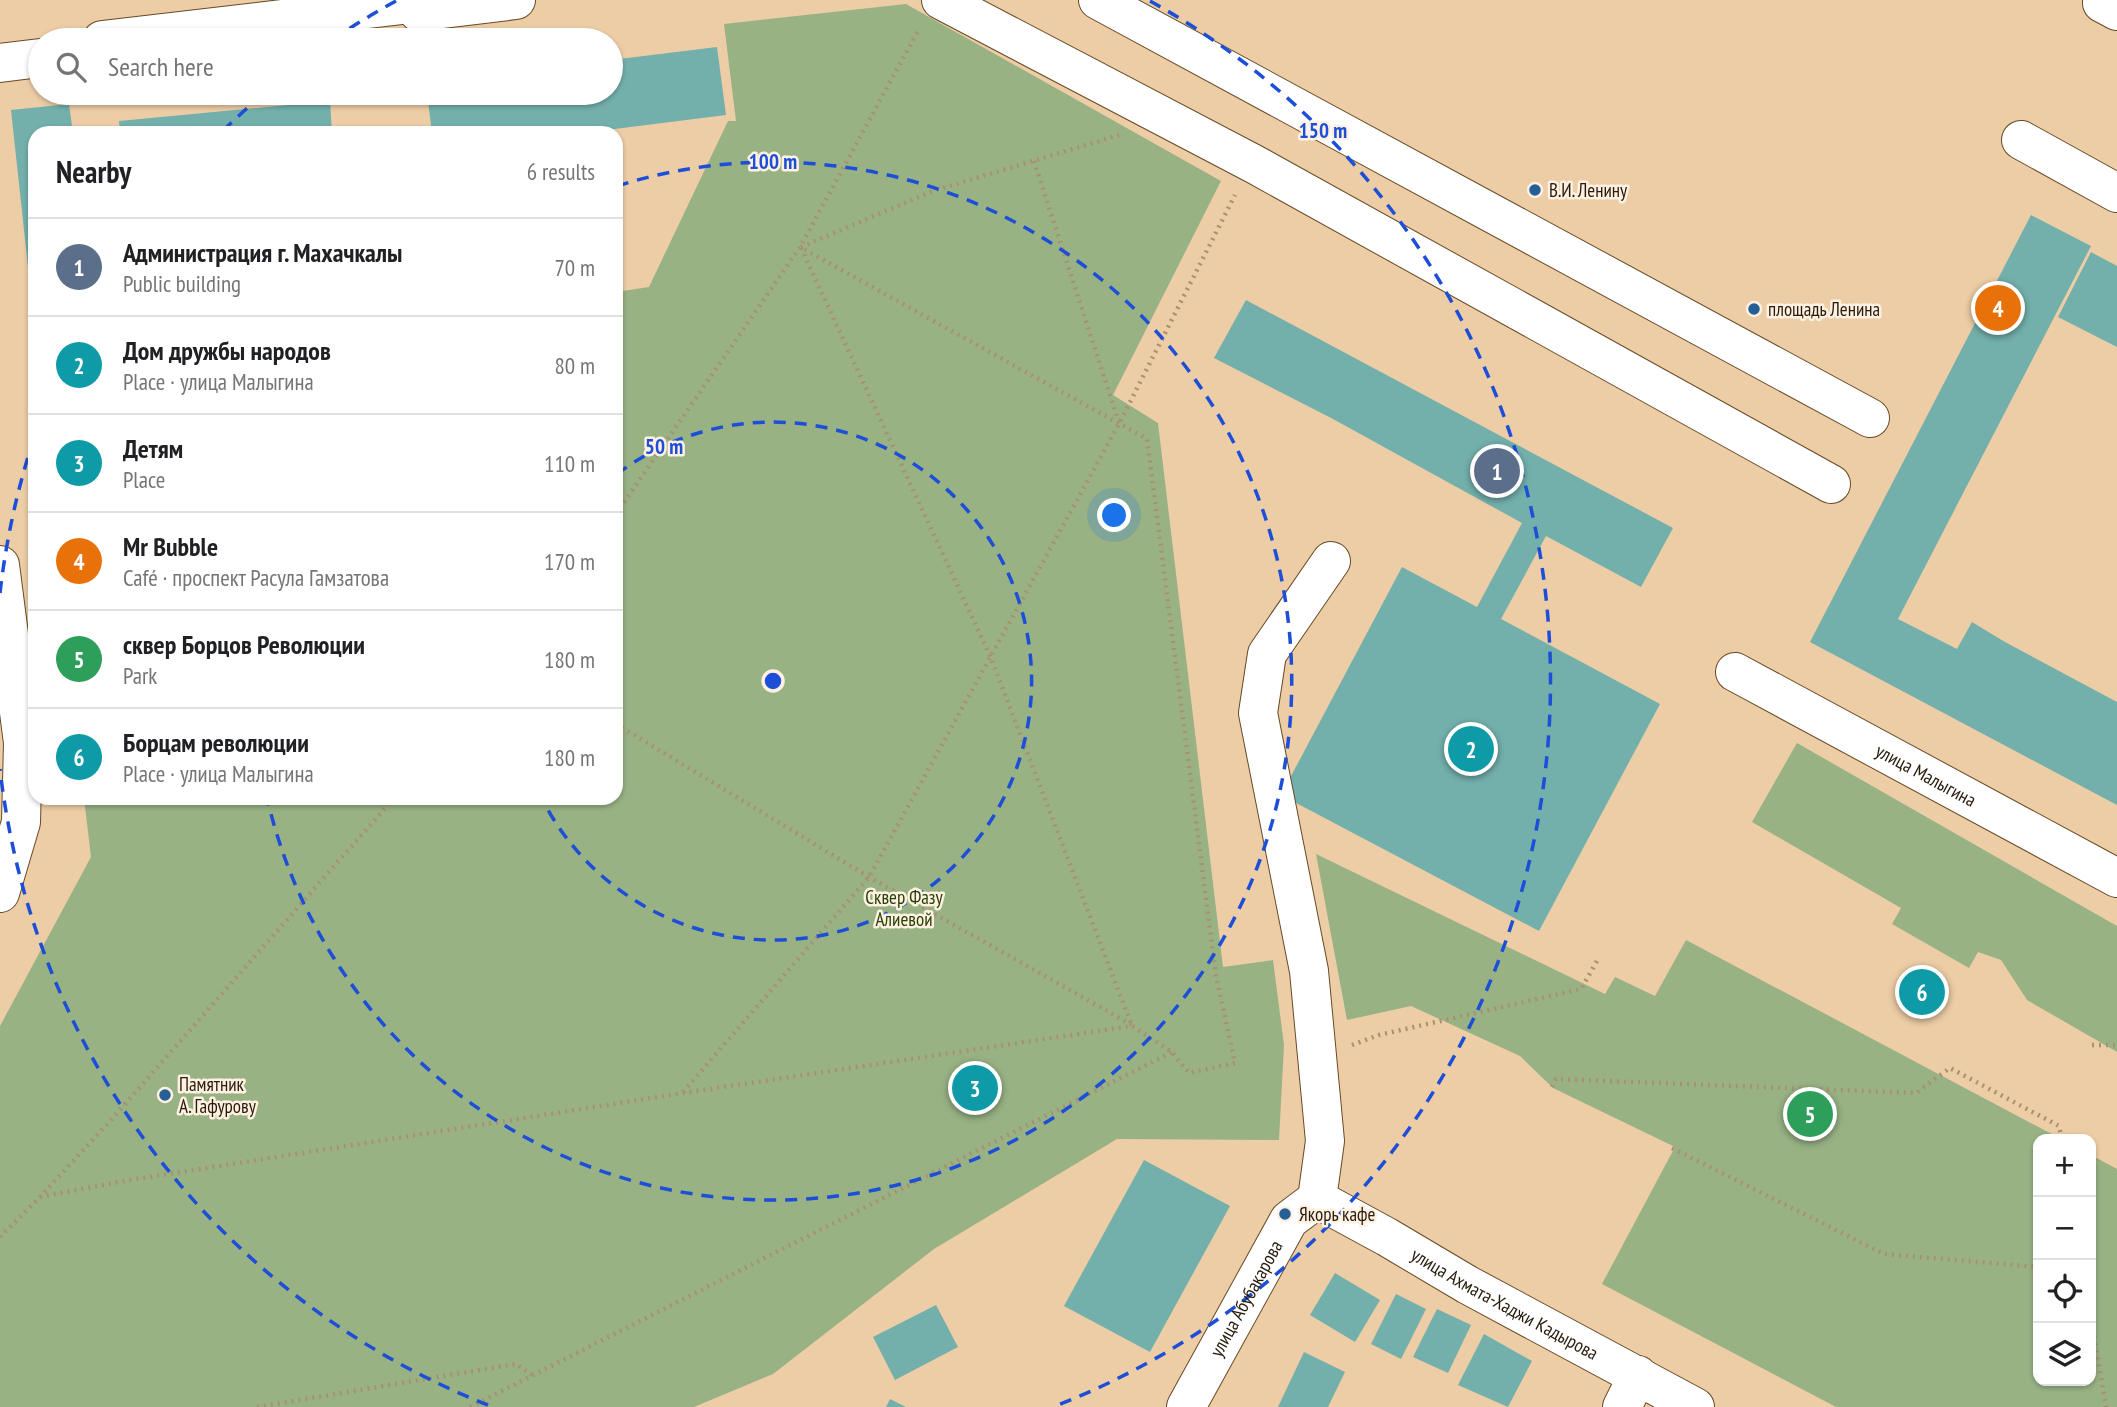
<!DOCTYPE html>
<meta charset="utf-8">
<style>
:root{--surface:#fff;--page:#f2f2f2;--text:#202124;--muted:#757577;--line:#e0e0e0;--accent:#265e96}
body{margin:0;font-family:"PT Sans Narrow",sans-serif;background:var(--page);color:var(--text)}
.controls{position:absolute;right:21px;bottom:21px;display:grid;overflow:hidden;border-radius:14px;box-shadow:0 2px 5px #0004}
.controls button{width:63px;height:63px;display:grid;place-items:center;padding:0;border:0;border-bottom:2px solid var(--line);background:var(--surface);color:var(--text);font:35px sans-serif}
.you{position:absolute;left:1115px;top:516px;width:24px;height:24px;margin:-18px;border:5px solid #fff;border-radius:50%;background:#1a73e8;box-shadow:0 0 0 10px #1a73e833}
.badge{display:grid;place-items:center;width:46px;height:46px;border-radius:50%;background:var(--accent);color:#fff;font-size:23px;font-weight:700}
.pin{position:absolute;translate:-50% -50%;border:4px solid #fff;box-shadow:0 2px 7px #0006}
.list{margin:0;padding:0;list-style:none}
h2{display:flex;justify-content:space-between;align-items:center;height:91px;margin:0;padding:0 28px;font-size:30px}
h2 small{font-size:23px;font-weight:400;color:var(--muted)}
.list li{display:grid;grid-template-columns:46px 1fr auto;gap:21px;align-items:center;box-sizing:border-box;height:98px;padding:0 28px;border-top:2px solid var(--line)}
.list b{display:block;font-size:26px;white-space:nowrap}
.list p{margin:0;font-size:23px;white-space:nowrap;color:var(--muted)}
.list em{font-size:23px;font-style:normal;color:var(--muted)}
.icon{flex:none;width:38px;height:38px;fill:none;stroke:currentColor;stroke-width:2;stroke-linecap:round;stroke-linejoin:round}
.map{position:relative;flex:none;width:2117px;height:1407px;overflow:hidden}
.search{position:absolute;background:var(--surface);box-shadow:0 2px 5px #0004;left:28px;top:28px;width:595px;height:77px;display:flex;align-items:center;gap:18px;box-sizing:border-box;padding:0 24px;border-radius:38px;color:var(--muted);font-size:26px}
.panel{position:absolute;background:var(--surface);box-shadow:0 2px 5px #0004;left:28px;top:126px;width:595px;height:679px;border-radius:21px}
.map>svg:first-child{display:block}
.green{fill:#98b284}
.building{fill:#73b0ac}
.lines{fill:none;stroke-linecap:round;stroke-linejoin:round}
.minor-casing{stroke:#664a26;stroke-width:40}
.major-casing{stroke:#664a26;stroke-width:40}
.path{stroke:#a99071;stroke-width:4.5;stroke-dasharray:2 5;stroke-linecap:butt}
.minor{stroke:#fff;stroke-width:38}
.major{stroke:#fff;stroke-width:38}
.ring{fill:none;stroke:#1d4ed8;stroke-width:3.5;stroke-dasharray:12 9}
.poi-dot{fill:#265e96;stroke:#fff1e2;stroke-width:2.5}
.labels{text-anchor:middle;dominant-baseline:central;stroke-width:5;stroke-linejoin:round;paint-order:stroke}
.poi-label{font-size:19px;fill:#271b0c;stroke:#fff1e2;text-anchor:start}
.street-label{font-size:19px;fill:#271b0c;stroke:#fff1e2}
.park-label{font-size:19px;fill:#264006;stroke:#fff1e2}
.centre{fill:#1d4ed8;stroke:#fff1e2;stroke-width:3.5}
.ring-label{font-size:21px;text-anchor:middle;font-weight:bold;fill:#1d4ed8;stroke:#fff1e2;stroke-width:5;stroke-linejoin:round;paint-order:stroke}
</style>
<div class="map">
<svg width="2117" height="1407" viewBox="0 0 2117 1407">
<rect width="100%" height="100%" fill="#edcda6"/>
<path class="green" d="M906 4 1221 181 1113 395 1158 423 1223 967 1273 960 1284 1045 1279 1140 1117 1139 934 1249 773 1374 694 1407H0V1026L91 857 84 798H616V292L649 287 728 121H736L724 24Z
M1797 743 2117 926V1052L2027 1000 2001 960 1978 952 1969 968 1892 924 1901 908 1752 822Z
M1316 854 1605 994 1615 977 1655 996 1686 940 2061 1139H2038V1381H2091V1155L2117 1169V1407H1836L1602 1284 1675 1147 1553 1088 1520 1056 1411 1006 1347 1020Z"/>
<path class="building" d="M717 47 726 115 583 133H432L427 93H611V60Z
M330 101 332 133H120L119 121Z
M69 104 73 133H35V313H33L11 110Z
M2031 215 2091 246 1898 619 1957 649 1972 622 2005 642 2117 702V805L1810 642Z
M2091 252 2117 266V347L2058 317Z
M1246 300 1673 528 1641 587 1546 536 1501 619 1660 704 1539 931 1281 795 1402 567 1477 607 1522 523 1333 419 1214 358Z
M1144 1160 1230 1206 1150 1352 1064 1306Z
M1335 1273 1380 1300 1355 1342 1310 1315Z
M1396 1294 1426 1309 1401 1359 1371 1344Z
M936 1305 958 1347 895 1380 873 1337Z
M1437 1309 1471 1325 1448 1373 1413 1357Z
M1484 1334 1532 1361 1508 1407 1458 1385Z
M1304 1352 1345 1372 1328 1407H1278Z
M890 1399 906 1407H886Z"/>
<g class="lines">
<g class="minor-casing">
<g id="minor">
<path d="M941 0 1254 164 1831 484"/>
<path d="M1098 0 1870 418"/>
<path d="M2103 0 2102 3 2117 11"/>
<path d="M2021 140 2117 193"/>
<path d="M0 565 23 743 21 822 0 893"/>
<path id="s1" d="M1735 672 2117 878"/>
<path id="s2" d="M1186 1407 1289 1220 1317 1199 1325 1141 1309 971 1258 713 1267 654 1331 561"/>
<path d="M1622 1407 1638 1375"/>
</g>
</g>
<g class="major-casing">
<g id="major">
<path d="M418 12 516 0"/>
<path d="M102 40 445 0"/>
<path d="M0 63 40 58"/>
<path id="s3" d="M1317 1199 1387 1237 1468 1285 1695 1407"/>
</g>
</g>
<path class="path" d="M1034 161 1119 423
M801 247 933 191 1119 135
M801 248 991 658 1132 1026
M616 514 800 247 919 29
M616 724 869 877 1132 1025
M1352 1045 1379 1035 1581 989 1597 961
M2092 1045H2117
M1552 1087 1556 1079 1916 1093 1950 1068 2059 1126 2062 1139
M683 1092 869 877 1119 424 1235 195
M1672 1148 1884 1254 2038 1267
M40 1197 124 1181 683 1093 1132 1026 1172 1052 1189 1073 1235 1063 1216 976 1147 439 800 247
M0 1237 40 1197 111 1120 394 798
M2091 1316 2106 1407
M257 1407 516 1364 532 1375
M470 1407 1172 1052"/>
<use href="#minor" class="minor"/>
<use href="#major" class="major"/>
</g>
<g class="ring">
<path d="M617 474A259 259 0 1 1 542 799"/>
<path d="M617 186A519 519 0 1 1 268 802"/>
<path d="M488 1405A778 778 0 0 1 0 769M0 593A778 778 0 0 1 33 441M223 131A778 778 0 0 1 263 94M332 40A778 778 0 0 1 396 1M1150 1A778 778 0 0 1 1058 1405"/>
</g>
<g class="poi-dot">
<circle cx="1535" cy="190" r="7"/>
<circle cx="1754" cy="309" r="7"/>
<circle cx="165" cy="1095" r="7"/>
<circle cx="1285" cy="1214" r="7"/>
</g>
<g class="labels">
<g class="poi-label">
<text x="1549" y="190">В.И. Ленину</text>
<text x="1768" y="309">площадь Ленина</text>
<text x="179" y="1084">Памятник<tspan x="179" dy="22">А. Гафурову</tspan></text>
<text x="1299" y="1214">Якорь кафе</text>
</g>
<g class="street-label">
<text stroke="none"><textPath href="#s1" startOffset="217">улица Малыгина</textPath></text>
<text stroke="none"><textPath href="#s2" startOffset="124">улица Абубакарова</textPath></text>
<text stroke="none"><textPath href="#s3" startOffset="215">улица Ахмата-Хаджи Кадырова</textPath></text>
</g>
<g class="park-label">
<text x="904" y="897">Сквер Фазу<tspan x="904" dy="22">Алиевой</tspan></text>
</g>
</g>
<circle cx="773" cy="681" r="10" class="centre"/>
<g class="ring-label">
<text x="1323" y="138">150 m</text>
<text x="773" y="169">100 m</text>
<text x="664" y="454">50 m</text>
</g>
</svg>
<div class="controls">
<button>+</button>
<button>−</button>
<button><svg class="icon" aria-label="locate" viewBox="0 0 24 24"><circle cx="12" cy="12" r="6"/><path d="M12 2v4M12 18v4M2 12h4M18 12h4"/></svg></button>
<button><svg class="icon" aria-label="layers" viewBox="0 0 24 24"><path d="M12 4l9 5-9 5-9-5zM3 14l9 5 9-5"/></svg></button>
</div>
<div class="you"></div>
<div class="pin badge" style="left:1497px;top:471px;background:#5c6f8a">1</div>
<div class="pin badge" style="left:1471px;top:749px;background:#0f9aa8">2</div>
<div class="pin badge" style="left:975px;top:1088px;background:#0f9aa8">3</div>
<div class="pin badge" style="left:1998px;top:308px;background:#e8710a">4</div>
<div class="pin badge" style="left:1810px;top:1114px;background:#2e9e5b">5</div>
<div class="pin badge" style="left:1922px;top:992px;background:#0f9aa8">6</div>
<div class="search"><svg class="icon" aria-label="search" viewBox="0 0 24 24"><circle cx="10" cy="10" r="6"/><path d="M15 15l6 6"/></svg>Search here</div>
<section class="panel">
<h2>Nearby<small>6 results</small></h2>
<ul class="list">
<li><span class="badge" style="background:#5c6f8a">1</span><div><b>Администрация г. Махачкалы</b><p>Public building</p></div><em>70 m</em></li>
<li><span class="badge" style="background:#0f9aa8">2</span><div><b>Дом дружбы народов</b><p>Place · улица Малыгина</p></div><em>80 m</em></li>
<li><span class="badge" style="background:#0f9aa8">3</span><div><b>Детям</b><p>Place</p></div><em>110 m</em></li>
<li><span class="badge" style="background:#e8710a">4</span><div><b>Mr Bubble</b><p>Café · проспект Расула Гамзатова</p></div><em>170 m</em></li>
<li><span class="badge" style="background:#2e9e5b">5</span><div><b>сквер Борцов Революции</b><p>Park</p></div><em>180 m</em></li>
<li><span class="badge" style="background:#0f9aa8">6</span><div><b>Борцам революции</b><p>Place · улица Малыгина</p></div><em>180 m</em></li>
</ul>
</section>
</div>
